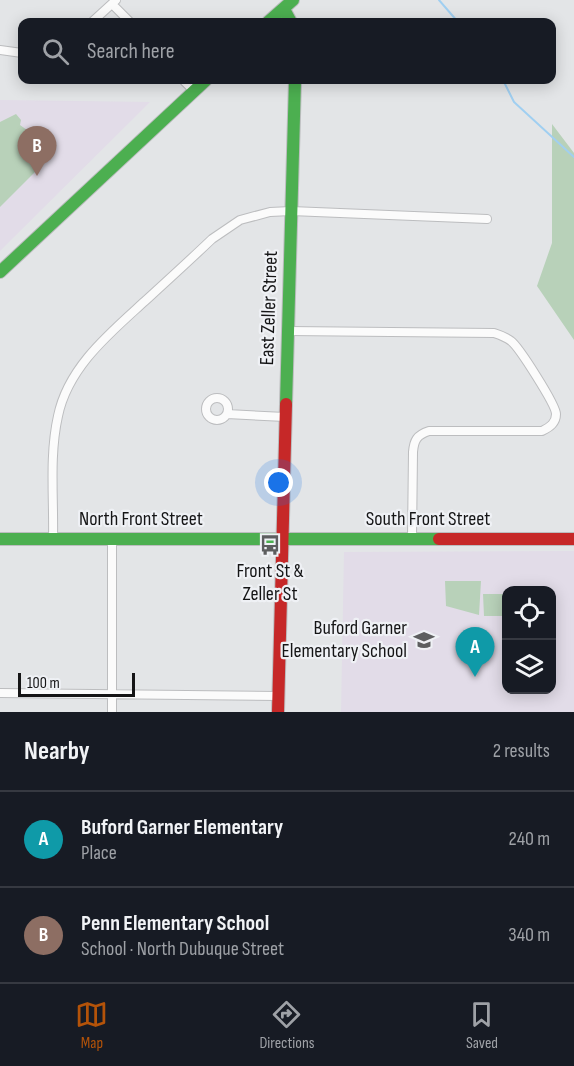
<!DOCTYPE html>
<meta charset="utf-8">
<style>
:root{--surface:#171b24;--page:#242831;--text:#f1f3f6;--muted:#9ea1a6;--line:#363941;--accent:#b45309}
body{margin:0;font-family:"Sofia Sans Condensed",sans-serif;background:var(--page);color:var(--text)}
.controls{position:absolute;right:18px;bottom:18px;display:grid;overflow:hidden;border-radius:12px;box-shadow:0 3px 15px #0003}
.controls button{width:54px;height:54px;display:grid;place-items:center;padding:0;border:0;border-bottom:2px solid var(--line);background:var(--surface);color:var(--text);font:30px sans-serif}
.scale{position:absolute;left:18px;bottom:15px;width:117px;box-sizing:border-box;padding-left:6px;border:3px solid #151516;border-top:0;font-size:16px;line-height:21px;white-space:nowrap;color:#151516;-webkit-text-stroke:4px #eff1f5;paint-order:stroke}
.you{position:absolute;left:279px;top:483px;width:21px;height:21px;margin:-15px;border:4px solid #fff;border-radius:50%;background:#1a73e8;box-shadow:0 0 0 9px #1a73e833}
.badge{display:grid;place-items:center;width:39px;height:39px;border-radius:50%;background:var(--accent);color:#fff;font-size:20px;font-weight:700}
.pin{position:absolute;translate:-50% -50px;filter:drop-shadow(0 2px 3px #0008)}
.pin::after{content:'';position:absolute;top:32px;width:21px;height:18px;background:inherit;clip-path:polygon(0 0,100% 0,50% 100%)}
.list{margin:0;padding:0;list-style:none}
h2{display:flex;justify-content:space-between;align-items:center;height:78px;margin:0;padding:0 24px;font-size:26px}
h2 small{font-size:20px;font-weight:400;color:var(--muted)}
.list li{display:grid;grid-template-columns:39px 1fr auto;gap:18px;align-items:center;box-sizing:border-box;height:96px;padding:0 24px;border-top:2px solid var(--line)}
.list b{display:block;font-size:22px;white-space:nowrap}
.list p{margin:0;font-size:20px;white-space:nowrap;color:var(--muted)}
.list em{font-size:20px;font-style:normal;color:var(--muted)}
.icon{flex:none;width:33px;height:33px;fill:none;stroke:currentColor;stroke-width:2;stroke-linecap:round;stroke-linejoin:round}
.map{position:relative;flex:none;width:574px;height:712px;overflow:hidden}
.search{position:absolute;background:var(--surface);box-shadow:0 3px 15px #0003;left:18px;right:18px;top:18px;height:66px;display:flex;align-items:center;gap:15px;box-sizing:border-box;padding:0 21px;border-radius:12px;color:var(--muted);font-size:22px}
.sheet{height:270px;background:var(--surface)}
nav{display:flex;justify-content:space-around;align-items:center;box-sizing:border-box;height:84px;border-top:2px solid var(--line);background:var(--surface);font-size:16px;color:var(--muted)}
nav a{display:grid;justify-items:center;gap:3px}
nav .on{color:var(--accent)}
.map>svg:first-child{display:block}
.education{fill:#e2dce8;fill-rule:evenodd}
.green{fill:#b8d1b9}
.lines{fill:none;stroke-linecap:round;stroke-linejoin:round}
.stream{stroke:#a0cff1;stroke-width:2}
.street-casing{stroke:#bcbdbf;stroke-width:10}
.fast-casing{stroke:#bcbdbf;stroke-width:14}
.jam-casing{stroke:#bcbdbf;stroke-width:14}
.street{stroke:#fbfbfb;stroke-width:8}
.fast{stroke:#4caf50;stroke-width:12}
.jam{stroke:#c62828;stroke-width:12}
.labels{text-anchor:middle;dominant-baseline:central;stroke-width:4.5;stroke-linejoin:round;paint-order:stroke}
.street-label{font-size:20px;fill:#151516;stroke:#eff1f5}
.poi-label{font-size:20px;fill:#151516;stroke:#eff1f5}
</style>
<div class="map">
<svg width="574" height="712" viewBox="0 0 574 712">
<rect width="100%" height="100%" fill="#e3e5e7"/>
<path class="education" d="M0 100 150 102 0 251Z
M574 551V712H341L344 552ZM506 590H552V690H506Z"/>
<path class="green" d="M16 114 21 120 20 125C34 134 39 146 46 161L0 207V122Z
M552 124 574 153V340L537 286 552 243Z
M445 581H481L479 615 446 606Z
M483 594H506V616H484Z"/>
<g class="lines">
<path class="stream" d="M439 0 458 22
M503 80 514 102 574 157"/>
<g class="street-casing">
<path id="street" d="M112 4 130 22
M92 22 116 0
M0 50 22 53
M183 80 194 91
M288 331 494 333C500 335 506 337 511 341 519 347 556 405 556 414 556 423 550 427 542 431H429C417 435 414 440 413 452L412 538
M206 409a11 11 0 1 1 22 0a11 11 0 1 1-22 0Z
M227 414 285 417
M53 539C54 499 49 456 58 416 68 367 110 333 145 301 168 280 190 260 212 239L240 220 270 212 291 211 487 219
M0 693 278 696
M112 712V539"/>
</g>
<g class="fast-casing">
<path id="fast" d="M284 9 291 22
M268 22 293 0
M0 272 206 80
M286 404 295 80
M0 539H439"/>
</g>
<g class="jam-casing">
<path id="jam" d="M439 539H574
M278 712 286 404"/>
</g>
<use href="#street" class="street"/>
<use href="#fast" class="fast"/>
<use href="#jam" class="jam"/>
</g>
<defs>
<g id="bus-bare" transform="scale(1.62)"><path d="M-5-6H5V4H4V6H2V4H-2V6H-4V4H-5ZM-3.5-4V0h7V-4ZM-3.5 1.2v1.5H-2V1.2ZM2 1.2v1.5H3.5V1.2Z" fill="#5d5e5f" stroke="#eff1f5" stroke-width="2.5" paint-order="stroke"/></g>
<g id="school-bare" transform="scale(1.62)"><path d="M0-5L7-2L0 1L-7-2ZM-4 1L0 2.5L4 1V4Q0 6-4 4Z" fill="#5d5e5f" stroke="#eff1f5" stroke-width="2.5" paint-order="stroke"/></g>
</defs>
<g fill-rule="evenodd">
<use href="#bus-bare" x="270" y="545"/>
<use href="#school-bare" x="424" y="640"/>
</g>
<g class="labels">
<g class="street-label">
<text transform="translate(269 308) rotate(-88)">East Zeller Street</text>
<text x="141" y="519">North Front Street</text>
<text x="428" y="519">South Front Street</text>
</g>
<g class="poi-label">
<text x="270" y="571">Front St &amp;<tspan x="270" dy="23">Zeller St</tspan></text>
<text x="407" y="628" text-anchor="end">Buford Garner<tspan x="407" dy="23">Elementary School</tspan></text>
</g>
</g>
</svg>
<div class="controls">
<button><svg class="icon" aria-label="locate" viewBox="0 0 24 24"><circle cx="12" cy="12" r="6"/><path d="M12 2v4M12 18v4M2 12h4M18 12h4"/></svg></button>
<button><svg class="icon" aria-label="layers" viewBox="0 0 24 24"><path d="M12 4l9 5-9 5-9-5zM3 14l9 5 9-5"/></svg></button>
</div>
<div class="scale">100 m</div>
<div class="you"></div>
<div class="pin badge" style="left:475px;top:677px;background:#0f9aa8">A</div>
<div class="pin badge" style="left:37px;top:176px;background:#8d6e63">B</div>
<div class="search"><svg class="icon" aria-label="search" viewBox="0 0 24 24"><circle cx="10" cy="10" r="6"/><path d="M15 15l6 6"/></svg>Search here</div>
</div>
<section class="sheet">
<h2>Nearby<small>2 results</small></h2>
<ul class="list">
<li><span class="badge" style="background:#0f9aa8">A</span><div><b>Buford Garner Elementary</b><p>Place</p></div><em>240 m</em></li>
<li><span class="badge" style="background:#8d6e63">B</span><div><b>Penn Elementary School</b><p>School · North Dubuque Street</p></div><em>340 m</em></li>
</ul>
</section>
<nav>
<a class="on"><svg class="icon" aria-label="map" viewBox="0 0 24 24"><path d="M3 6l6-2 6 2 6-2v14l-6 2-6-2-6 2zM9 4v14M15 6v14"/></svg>Map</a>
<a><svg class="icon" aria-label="directions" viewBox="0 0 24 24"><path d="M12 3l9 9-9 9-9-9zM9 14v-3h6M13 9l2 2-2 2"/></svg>Directions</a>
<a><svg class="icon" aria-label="saved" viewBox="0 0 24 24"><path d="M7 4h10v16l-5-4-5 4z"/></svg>Saved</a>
</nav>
